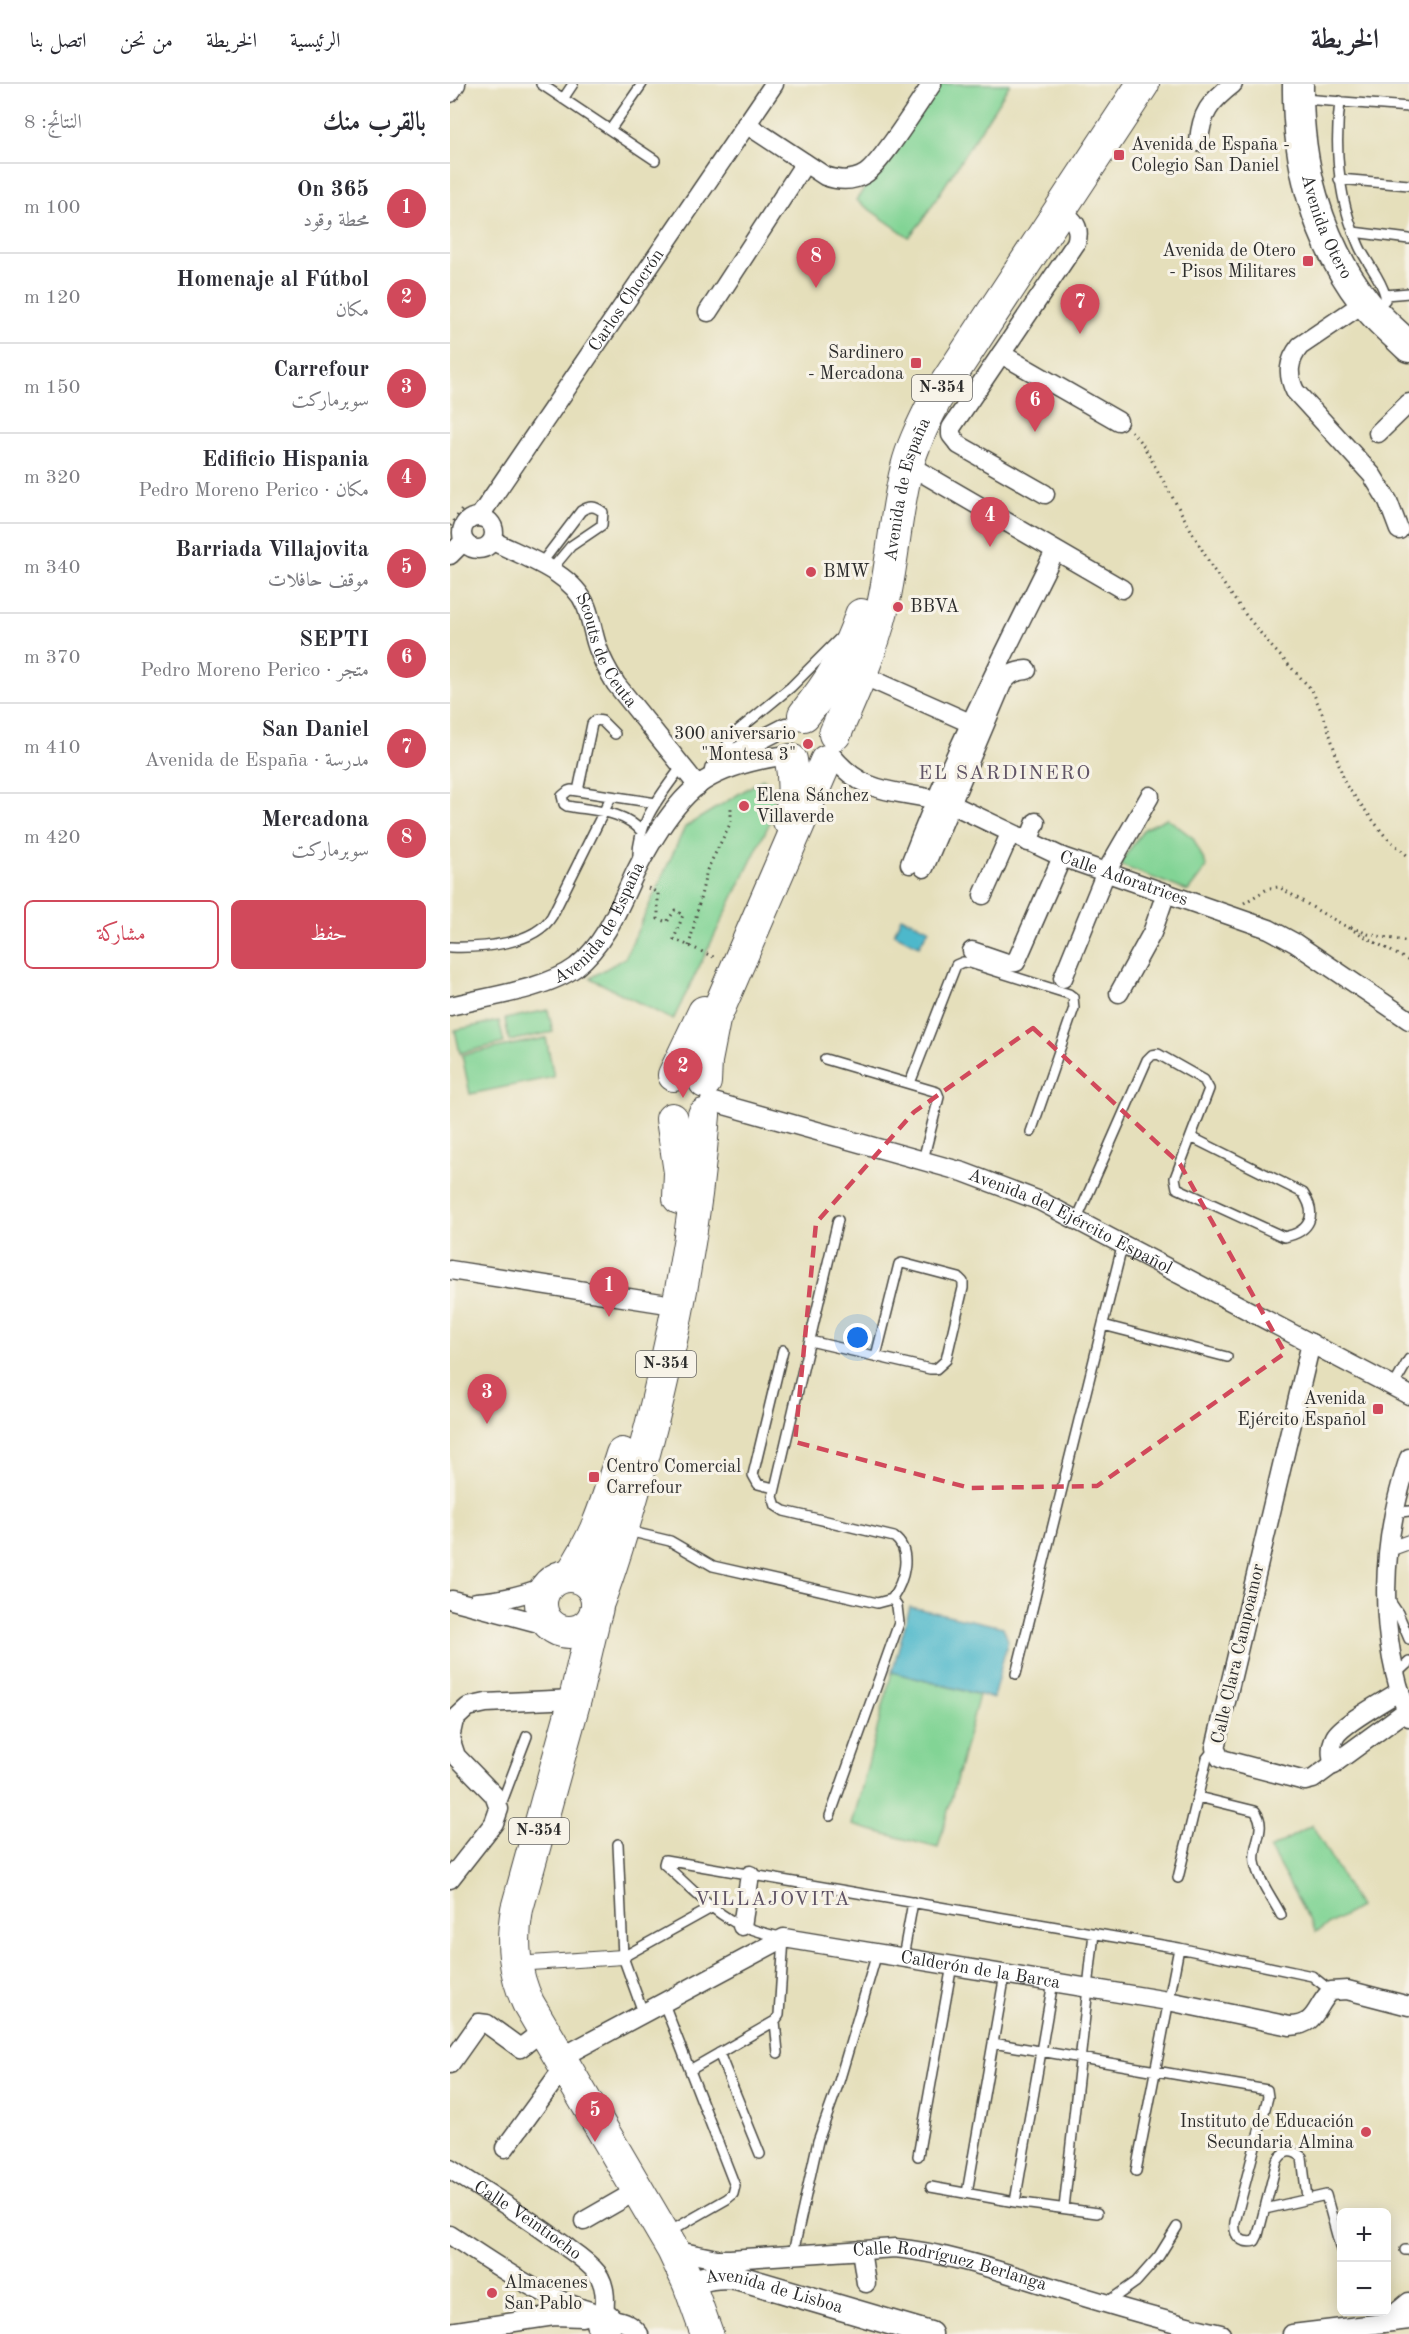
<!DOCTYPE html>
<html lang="ar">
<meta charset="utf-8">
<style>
:root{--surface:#fff;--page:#f2f2f3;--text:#2b2b33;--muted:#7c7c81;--line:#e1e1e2;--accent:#d1495b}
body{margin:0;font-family:"Old Standard TT",Amiri,serif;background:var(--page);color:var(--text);direction:rtl}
.controls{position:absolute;right:18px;bottom:18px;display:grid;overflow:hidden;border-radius:9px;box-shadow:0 3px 15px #0003}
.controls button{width:54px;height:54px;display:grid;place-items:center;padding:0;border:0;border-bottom:2px solid var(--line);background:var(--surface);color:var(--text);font:30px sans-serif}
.you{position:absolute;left:408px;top:1254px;width:21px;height:21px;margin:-15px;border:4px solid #fff;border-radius:50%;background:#1a73e8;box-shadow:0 0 0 9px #1a73e833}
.badge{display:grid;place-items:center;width:39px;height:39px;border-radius:50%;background:var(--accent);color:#fff;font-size:20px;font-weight:700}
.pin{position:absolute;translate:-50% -50px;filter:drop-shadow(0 2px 3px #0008)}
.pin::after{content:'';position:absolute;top:32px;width:21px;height:18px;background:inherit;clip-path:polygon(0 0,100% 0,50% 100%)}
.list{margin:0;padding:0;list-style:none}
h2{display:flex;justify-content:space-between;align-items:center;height:78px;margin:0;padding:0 24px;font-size:26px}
h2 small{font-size:20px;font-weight:400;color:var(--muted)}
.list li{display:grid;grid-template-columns:39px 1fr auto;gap:18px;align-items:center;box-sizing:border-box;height:90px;padding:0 24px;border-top:2px solid var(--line)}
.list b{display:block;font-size:22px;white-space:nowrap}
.list p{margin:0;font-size:20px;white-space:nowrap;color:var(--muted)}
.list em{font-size:20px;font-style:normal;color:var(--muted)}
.actions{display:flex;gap:12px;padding:18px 24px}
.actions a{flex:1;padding:14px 0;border:2px solid var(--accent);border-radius:9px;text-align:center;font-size:21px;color:var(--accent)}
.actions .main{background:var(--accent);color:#fff}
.map{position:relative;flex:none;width:959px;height:2250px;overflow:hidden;direction:ltr}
header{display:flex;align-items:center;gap:36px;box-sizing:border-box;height:84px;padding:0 30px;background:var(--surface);border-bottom:2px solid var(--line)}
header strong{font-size:28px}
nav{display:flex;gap:33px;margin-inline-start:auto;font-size:21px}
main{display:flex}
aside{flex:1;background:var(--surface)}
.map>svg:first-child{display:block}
.green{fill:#82d495;stroke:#568060;stroke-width:1.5}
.water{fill:#4eb8cb;stroke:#3c727b;stroke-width:1.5}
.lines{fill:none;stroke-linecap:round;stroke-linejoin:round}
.service-casing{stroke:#474641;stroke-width:12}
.pedestrian-casing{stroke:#474641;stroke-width:16}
.minor-casing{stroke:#474641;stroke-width:21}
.tertiary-casing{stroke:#474641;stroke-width:27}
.primary-casing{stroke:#474641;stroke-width:33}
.trunk-casing{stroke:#474641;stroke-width:34}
.path{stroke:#474641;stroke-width:3;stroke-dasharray:1.5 4.5;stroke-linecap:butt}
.service{stroke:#fff;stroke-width:9}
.pedestrian{stroke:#fff;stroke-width:14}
.minor{stroke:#fff;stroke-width:18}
.tertiary{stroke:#fff;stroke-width:24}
.primary{stroke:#fff;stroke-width:30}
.trunk{stroke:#fff;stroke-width:32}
.marked{fill:none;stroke:#d1495b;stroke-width:4.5;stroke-dasharray:12 8;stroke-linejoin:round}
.poi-dot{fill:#d1495b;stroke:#f7f3e8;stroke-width:2}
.labels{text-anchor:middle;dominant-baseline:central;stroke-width:6;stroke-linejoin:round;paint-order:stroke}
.shield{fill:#f7f3e8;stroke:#686764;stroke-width:1.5}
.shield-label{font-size:16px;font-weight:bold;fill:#2b2b2b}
.poi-label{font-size:18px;fill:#2b2b2b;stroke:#f7f3e8;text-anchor:start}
.street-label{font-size:18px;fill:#2b2b2b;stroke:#f7f3e8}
.neighbourhood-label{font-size:20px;letter-spacing:1.5px;fill:#605465;stroke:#f7f3e8}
</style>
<header>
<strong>الخريطة</strong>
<nav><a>الرئيسية</a><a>الخريطة</a><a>من نحن</a><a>اتصل بنا</a></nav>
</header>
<main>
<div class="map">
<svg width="959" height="2250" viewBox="0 0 959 2250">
<rect width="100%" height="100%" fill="#f7f3e8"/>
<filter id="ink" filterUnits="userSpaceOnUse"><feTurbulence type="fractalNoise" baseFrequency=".0167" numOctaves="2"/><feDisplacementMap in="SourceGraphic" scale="12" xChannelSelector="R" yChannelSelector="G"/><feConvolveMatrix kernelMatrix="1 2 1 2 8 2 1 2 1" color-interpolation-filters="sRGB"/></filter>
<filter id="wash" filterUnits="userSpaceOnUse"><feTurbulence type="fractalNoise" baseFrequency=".008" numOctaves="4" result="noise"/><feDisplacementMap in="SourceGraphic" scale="24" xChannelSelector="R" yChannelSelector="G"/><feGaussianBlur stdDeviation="1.35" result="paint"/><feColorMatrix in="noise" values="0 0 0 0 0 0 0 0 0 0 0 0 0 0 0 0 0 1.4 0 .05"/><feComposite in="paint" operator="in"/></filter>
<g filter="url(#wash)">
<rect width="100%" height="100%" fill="#e5dfbb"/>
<path class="green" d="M490 0H560L472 137 459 153 406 116Z
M313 695 324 706V730L223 936 140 894 175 874 235 743Z
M717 734 743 754 757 783 738 807 669 781 694 745Z
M98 926 103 948 59 957 55 935Z
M49 937 54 959 10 969 5 946Z
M96 954 104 993 20 1010 12 971Z
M442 1588 529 1611 488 1764 402 1741Z
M862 1741 909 1823 866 1848 820 1765Z"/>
<path class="water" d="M451 833 479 845 469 862 444 850Z
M460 1523 553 1543 558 1556 543 1614 442 1588Z"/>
</g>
<g filter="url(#ink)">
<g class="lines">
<g class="service-casing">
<path id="service" d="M91 0 205 76
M113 15 123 0
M853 15 959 23
M890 17C884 67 888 115 909 162 916 178 931 194 935 211V216L923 224
M160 46 192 0
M889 95 959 101
M903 148 959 155
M935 211 959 209
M90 481 131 427C140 421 145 422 153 428L152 441 121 462 101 486
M270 679 273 668 285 649 341 603 390 554
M128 707 142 640 146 636 152 637 165 650
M192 748C174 726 143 727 117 722L114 720 112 712 118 707 121 706 206 719
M188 776C186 739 212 710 232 682
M0 863C31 864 85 861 102 832L161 713
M375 975 487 1008 489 1013 473 1076
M460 999 506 881 513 878 520 879 619 910 623 913 624 924 581 1048
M627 1135 697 976 702 971 708 970 754 996 759 1005 725 1094 727 1104 834 1153C860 1148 868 1131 853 1109L741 1053
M653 1241 777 1273
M360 1257 480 1285H486L496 1276 513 1204V1198L509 1194 452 1179 449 1180 426 1272
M943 1303 959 1275
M324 1404 308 1400 303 1391 333 1266
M943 1429 959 1427
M178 1447 220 1457 263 1482 427 1519 442 1515C454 1497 463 1467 444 1453L334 1427 326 1422 323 1413 388 1136
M940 1517 948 1529 959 1555
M566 1590 673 1159
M946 1590 959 1578
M748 1713 805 1727C818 1744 802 1760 805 1778 808 1796 823 1815 831 1831
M50 1723 77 1652
M380 1732 449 1539 447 1522 442 1515
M168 1760 173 1873 194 1931
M728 1794 757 1674 765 1664
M173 1873 263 1823
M453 1873 463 1818
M214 1920 285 2102 283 2110 277 2115 219 2148
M325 1937 328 1969
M543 1959 817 2006 818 2013 785 2138C783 2153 792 2160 805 2157L808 2151 827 2077C834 2066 842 2065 852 2073L857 2114
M269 1969 310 2070
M240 1986 325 1937 329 1931 334 1854C316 1850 300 1846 284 1838 258 1824 236 1799 214 1780L215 1776 729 1864 862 1892 881 1907
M468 2072 502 1881
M686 2087 729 1864
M481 2103 565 2118 647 2129
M517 2109 555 1890
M565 2118 603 1898
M614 2124 644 1849
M815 2125 876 2111 891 2166
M955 2166H959
M343 2169 368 2057 388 2001 427 1869
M656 2219 686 2198 709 2172 727 2143"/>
</g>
<g class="pedestrian-casing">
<path id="pedestrian" d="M937 1466 959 1458
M65 1880 173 1873"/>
</g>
<g class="minor-casing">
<g id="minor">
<path d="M0 9 6 0"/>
<path d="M296 40 375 92C389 97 402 98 415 90 432 79 468 20 482 0"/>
<path d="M749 58C751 29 760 18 783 0"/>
<path d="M915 218 850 262C838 277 837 290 845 307L922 391 938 417 949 446"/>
<path d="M258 228 355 79"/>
<path d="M551 270 668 337"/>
<path d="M928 349 959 319"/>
<path d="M457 380 672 505"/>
<path d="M595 410 509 361 501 351V344L626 159C632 142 622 135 609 124"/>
<circle cx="28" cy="449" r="16"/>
<path id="s1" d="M29 433 324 0"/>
<path id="s2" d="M43 457C74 473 122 488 136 522 142 537 143 553 149 567 153 579 160 590 166 600L248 702"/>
<path d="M0 471 14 457"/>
<path d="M412 591 520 639"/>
<path id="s3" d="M382 672C418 716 452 704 501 720L612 773 819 845 845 859 959 936"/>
<path d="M264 686 287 668 336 643"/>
<path d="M578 758 586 738"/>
<path d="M460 780C501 673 554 570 605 467"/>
<path d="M474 784 552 600C559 590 565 587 577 586"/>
<path d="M533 811 560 750"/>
<path d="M522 867 557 879 566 878 612 773"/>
<path d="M613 894 656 788 700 712"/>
<path d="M669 909 702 849 716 809"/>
<path id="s4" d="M0 922C36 913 97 905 126 883 151 863 165 833 178 804 193 770 223 717 254 697 278 682 309 675 337 671"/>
<path id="s5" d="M260 1017 513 1088 590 1117 959 1311"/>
<path d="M0 1186 211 1219"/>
<path d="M861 1259 765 1664 770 1674 775 1676 855 1697 863 1695 956 1627"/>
<path d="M959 1374C931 1457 926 1551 959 1633"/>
<path d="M2 1516 100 1542"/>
<path d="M26 1518C51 1517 73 1511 97 1502"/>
<path d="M884 1681C881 1672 880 1663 885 1653 892 1640 936 1616 950 1607"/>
<path d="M0 1795 44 1739 49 1725 44 1711 6 1672 0 1654 4 1636 18 1623 36 1619 125 1615"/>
<path d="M292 1842 300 1791"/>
<path id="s6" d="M110 1974 334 1854 718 1917 840 1942C868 1941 865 1922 881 1907L897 1906 959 1922"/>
<path d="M0 1980 29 1939 37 1940 70 1964 94 1946"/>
<path d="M55 2064 106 1994 116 1984"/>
<path id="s7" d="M0 2085C40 2111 82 2136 119 2165 129 2172 140 2180 147 2189 156 2201 156 2215 154 2229"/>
<path d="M134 2137 188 2106"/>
<path d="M0 2151C51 2184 90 2214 150 2230"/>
<path id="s8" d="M223 2166 267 2175H280L445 2164C496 2169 546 2186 595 2201 653 2219 712 2237 771 2250"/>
<path d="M411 2166 416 2199"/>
<circle cx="154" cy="2238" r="9"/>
<path d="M161 2235C174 2237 181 2240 189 2250"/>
<path d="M934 2239 959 2218"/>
<path d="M0 2248 104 2232 132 2233"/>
<path d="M842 2250 959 2236"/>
</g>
</g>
<g class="tertiary-casing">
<g id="tertiary">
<path id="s9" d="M239 2200C256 2193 268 2191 286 2193L480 2250"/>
</g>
</g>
<g class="primary-casing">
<g id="primary">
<path id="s10" d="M848 0C847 77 866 155 914 217 926 234 944 248 959 263"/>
</g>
</g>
<g class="trunk-casing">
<g id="trunk">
<path d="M354 631C379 600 399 569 411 531"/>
<path id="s11" d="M385 650C403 609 421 570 432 526 443 479 445 430 457 383 463 359 475 337 485 316L693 0"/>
<path d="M339 737C345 716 345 698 341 676"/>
<path d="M224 991 254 928"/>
<path d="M255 998 256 977 264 936 376 677"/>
<path d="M222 1035 230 1088 229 1114"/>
<circle cx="119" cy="1520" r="28"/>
<path d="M120 1492C148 1451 157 1417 172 1370"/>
<path d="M147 1521C163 1480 175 1438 187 1395 220 1276 245 1154 254 1031"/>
<path d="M145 1530 125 1615 67 1825C61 1859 64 1888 78 1919L223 2166 239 2200 257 2250"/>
</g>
</g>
<path class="path" d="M681 347 693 361 763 485 795 530 822 563 862 606 876 638 895 700 935 752 959 773
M0 442 13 424
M198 804 208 809V835L217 838 225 826 233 831 224 855 266 874
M794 819 819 804 829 803 872 829 959 877
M901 843 918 850 959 858
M239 862 257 786 281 738V720"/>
<use href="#service" class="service"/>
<use href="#pedestrian" class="pedestrian"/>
<use href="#minor" class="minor"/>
<use href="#tertiary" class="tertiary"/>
<use href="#primary" class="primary"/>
<use href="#trunk" class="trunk"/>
</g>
</g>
<path class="marked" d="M583 944 730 1080 835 1269 647 1402 520 1404 345 1358 366 1139 464 1028Z"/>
<g class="poi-dot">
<rect x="663" y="65" width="12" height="12" rx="3"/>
<rect x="852" y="171" width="12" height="12" rx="3"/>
<rect x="460" y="273" width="12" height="12" rx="3"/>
<circle cx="361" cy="488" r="6"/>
<circle cx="448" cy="523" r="6"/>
<circle cx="358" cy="660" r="6"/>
<circle cx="294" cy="722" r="6"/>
<rect x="922" y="1319" width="12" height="12" rx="3"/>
<rect x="138" y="1387" width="12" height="12" rx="3"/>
<circle cx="916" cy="2048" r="6"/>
<circle cx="42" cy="2209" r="6"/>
</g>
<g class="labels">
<g class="shield">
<rect x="462" y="291" width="60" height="26" rx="4.5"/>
<rect x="186" y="1267" width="60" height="26" rx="4.5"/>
<rect x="59" y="1734" width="60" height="26" rx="4.5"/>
</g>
<g class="shield-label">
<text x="492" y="304">N-354</text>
<text x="216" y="1280">N-354</text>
<text x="89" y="1747">N-354</text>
</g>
<g class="poi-label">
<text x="681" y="61">Avenida de España -<tspan x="681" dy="21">Colegio San Daniel</tspan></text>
<text x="846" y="167" text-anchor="end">Avenida de Otero<tspan x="846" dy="21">- Pisos Militares</tspan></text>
<text x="454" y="269" text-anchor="end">Sardinero<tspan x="454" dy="21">- Mercadona</tspan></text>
<text x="373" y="488">BMW</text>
<text x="460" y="523">BBVA</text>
<text x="346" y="650" text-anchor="end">300 aniversario<tspan x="346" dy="21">"Montesa 3"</tspan></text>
<text x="306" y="712">Elena Sánchez<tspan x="306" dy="21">Villaverde</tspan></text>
<text x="916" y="1315" text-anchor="end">Avenida<tspan x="916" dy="21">Ejército Español</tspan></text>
<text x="156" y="1383">Centro Comercial<tspan x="156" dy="21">Carrefour</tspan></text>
<text x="904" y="2038" text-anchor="end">Instituto de Educación<tspan x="904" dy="21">Secundaria Almina</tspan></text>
<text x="54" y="2199">Almacenes<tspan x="54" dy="21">San Pablo</tspan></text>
</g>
<g class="street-label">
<text stroke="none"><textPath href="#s10" startOffset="147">Avenida Otero</textPath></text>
<text stroke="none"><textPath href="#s1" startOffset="262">Carlos Chocrón</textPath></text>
<text stroke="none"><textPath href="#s11" startOffset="256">Avenida de España</textPath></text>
<text stroke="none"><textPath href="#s2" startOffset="165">Scouts de Ceuta</textPath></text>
<text stroke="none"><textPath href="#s3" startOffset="320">Calle Adoratrices</textPath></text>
<text stroke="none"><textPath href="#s4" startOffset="182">Avenida de España</textPath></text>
<text stroke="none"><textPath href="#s5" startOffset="381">Avenida del Ejército Español</textPath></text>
<text transform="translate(788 1570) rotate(-77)">Calle Clara Campoamor</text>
<text stroke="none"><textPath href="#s6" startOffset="453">Calderón de la Barca</textPath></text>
<text stroke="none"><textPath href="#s7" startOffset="93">Calle Veintiocho</textPath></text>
<text stroke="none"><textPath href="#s8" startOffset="280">Calle Rodríguez Berlanga</textPath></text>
<text stroke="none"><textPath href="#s9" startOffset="88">Avenida de Lisboa</textPath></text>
</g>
<g class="neighbourhood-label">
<text x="555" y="690">EL SARDINERO</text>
<text x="323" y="1816">VILLAJOVITA</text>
</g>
</g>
</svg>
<div class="controls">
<button>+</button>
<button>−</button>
</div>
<div class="you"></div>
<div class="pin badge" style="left:159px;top:1233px">1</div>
<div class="pin badge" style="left:233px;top:1014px">2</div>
<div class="pin badge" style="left:37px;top:1340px">3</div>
<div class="pin badge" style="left:540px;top:463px">4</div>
<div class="pin badge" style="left:145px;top:2058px">5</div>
<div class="pin badge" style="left:585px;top:348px">6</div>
<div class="pin badge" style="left:630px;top:250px">7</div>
<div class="pin badge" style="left:366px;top:204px">8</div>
</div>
<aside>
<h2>بالقرب منك<small>النتائج: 8</small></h2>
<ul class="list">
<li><span class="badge">1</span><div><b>On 365</b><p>محطة وقود</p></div><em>100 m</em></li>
<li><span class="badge">2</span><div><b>Homenaje al Fútbol</b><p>مكان</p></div><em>120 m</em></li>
<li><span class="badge">3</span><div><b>Carrefour</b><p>سوبرماركت</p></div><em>150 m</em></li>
<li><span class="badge">4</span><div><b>Edificio Hispania</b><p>مكان · Pedro Moreno Perico</p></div><em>320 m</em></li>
<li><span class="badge">5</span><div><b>Barriada Villajovita</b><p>موقف حافلات</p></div><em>340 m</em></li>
<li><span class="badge">6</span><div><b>SEPTI</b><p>متجر · Pedro Moreno Perico</p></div><em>370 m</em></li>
<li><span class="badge">7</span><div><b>San Daniel</b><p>مدرسة · Avenida de España</p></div><em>410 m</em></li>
<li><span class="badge">8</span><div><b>Mercadona</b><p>سوبرماركت</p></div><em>420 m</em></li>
</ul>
<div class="actions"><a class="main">حفظ</a><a>مشاركة</a></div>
</aside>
</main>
